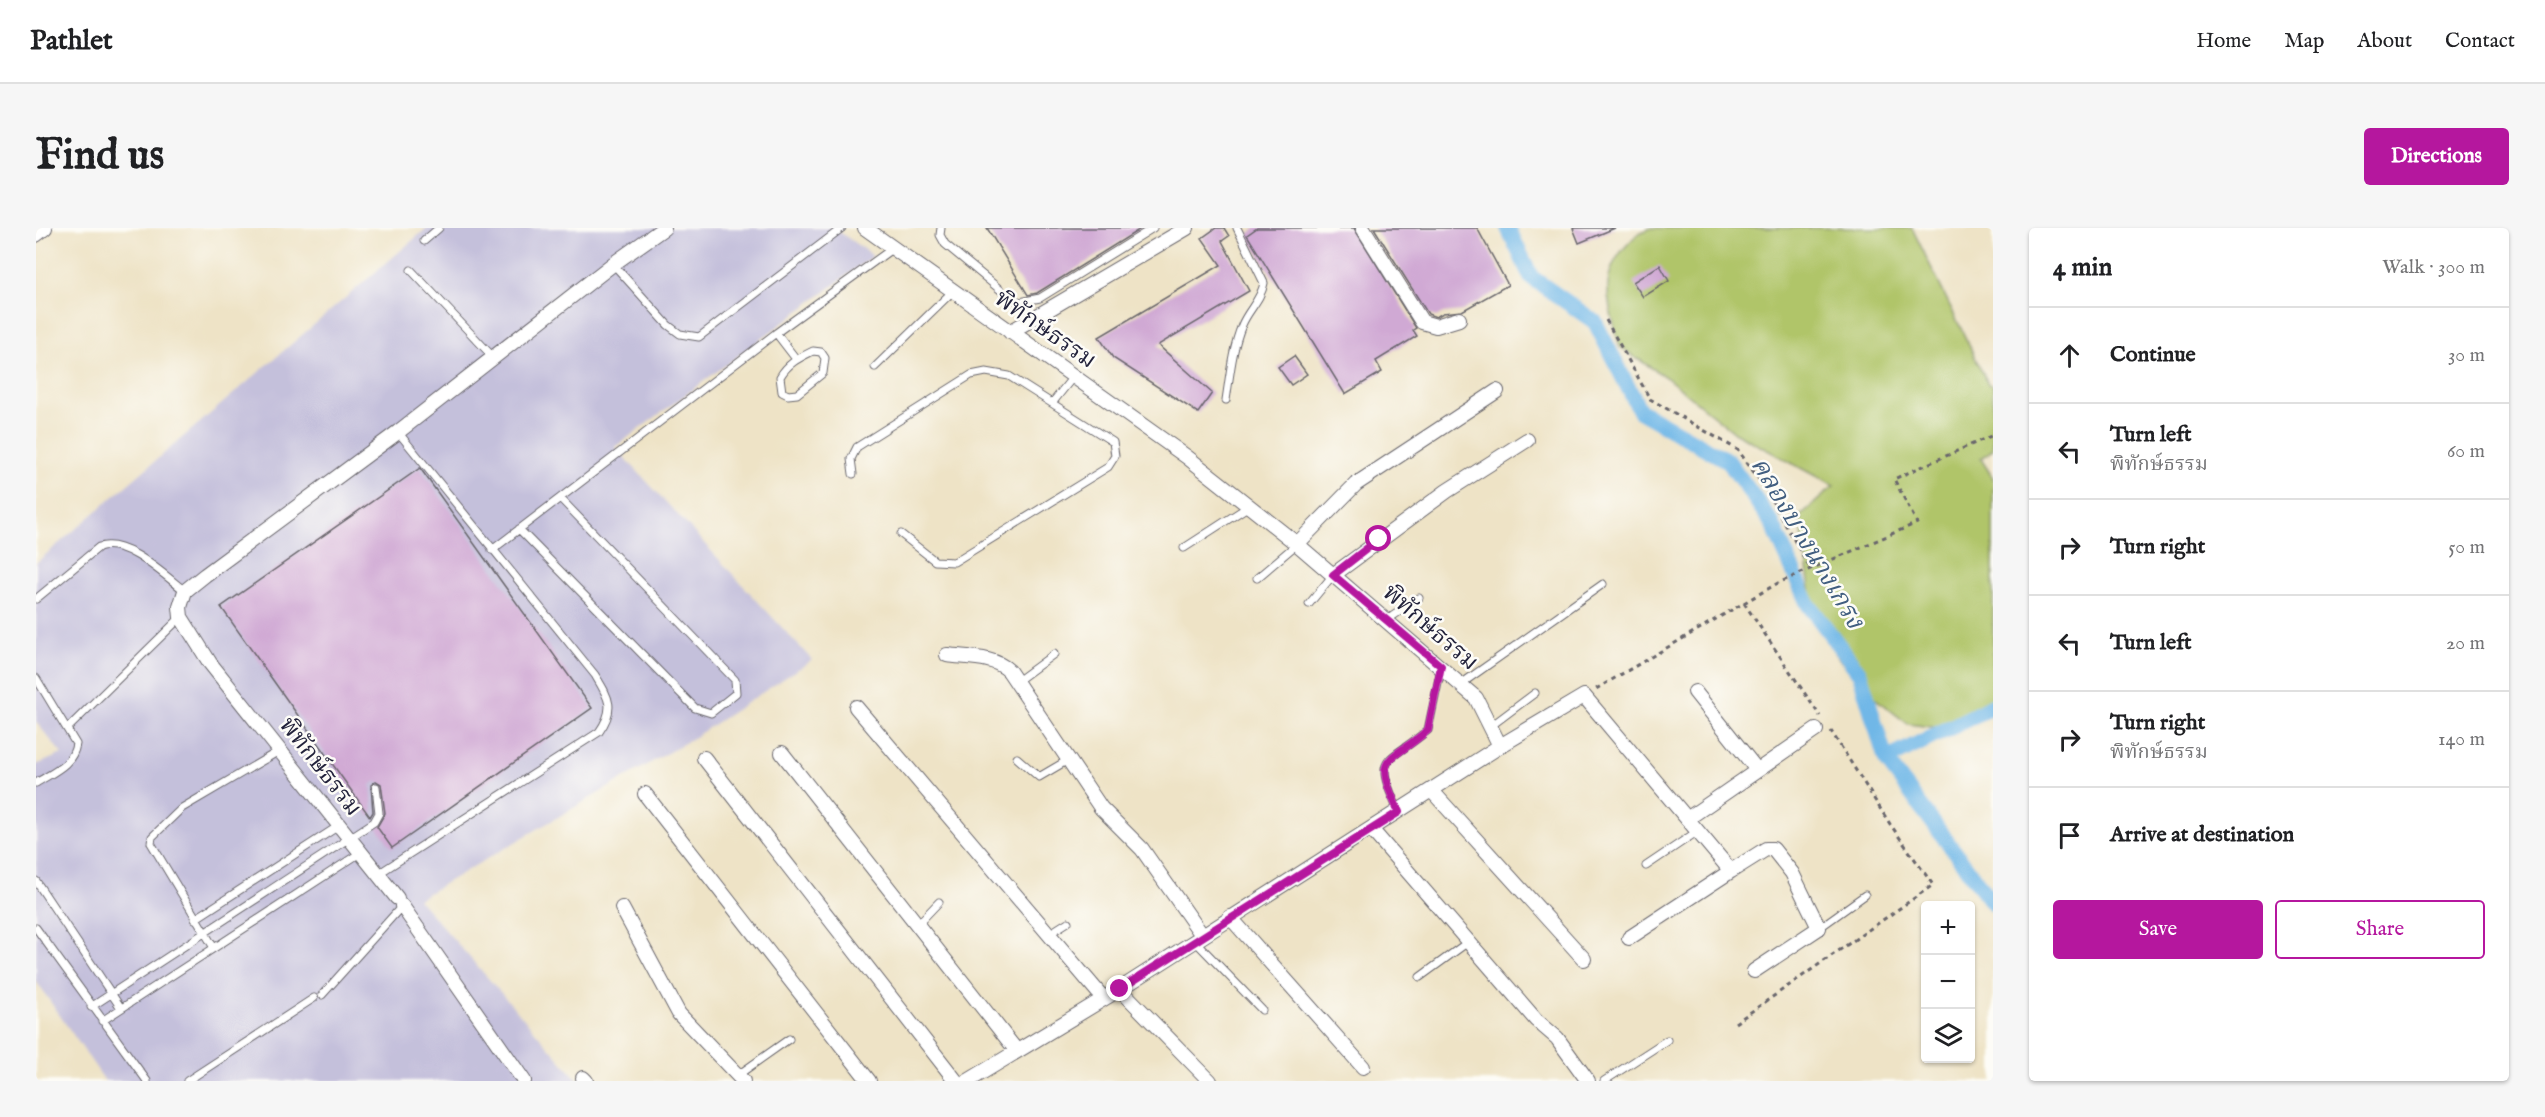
<!DOCTYPE html>
<meta charset="utf-8">
<style>
:root{--surface:#fff;--page:#f6f6f6;--text:#202124;--muted:#757577;--line:#e0e0e0;--accent:#b5179e}
body{margin:0;font-family:"IM FELL English","Noto Serif Thai",serif;background:var(--page);color:var(--text)}
.controls{position:absolute;right:18px;bottom:18px;display:grid;overflow:hidden;border-radius:6px;box-shadow:0 2px 4px #0004}
.controls button{width:54px;height:54px;display:grid;place-items:center;padding:0;border:0;border-bottom:2px solid var(--line);background:var(--surface);color:var(--text);font:30px sans-serif}
.stop{position:absolute;width:18px;height:18px;margin:-14px;border:4px solid #b5179e;border-radius:50%;background:#fff}
.stop.end{background:#b5179e;border-color:#fff;box-shadow:0 2px 6px #0008}
.list{margin:0;padding:0;list-style:none}
h2{display:flex;justify-content:space-between;align-items:center;height:78px;margin:0;padding:0 24px;font-size:26px}
h2 small{font-size:20px;font-weight:400;color:var(--muted)}
.list li{display:grid;grid-template-columns:39px 1fr auto;gap:18px;align-items:center;box-sizing:border-box;height:96px;padding:0 24px;border-top:2px solid var(--line)}
.list b{display:block;font-size:22px;white-space:nowrap}
.list p{margin:0;font-size:20px;white-space:nowrap;color:var(--muted)}
.list em{font-size:20px;font-style:normal;color:var(--muted)}
.actions{display:flex;gap:12px;padding:18px 24px}
.actions a{flex:1;padding:14px 0;border:2px solid var(--accent);border-radius:6px;text-align:center;font-size:21px;color:var(--accent)}
.actions .main{background:var(--accent);color:#fff}
.icon{flex:none;width:33px;height:33px;fill:none;stroke:currentColor;stroke-width:2;stroke-linecap:round;stroke-linejoin:round}
.map{position:relative;flex:none;width:1957px;height:853px;overflow:hidden;border-radius:6px}
header{display:flex;align-items:center;gap:36px;box-sizing:border-box;height:84px;padding:0 30px;background:var(--surface);border-bottom:2px solid var(--line)}
header strong{font-size:28px}
nav{display:flex;gap:33px;margin-inline-start:auto;font-size:21px}
.intro{display:flex;align-items:center;justify-content:space-between;box-sizing:border-box;height:144px;padding:0 36px}
h1{margin:0;font-size:42px}
.button{padding:15px 27px;border-radius:6px;background:var(--accent);color:#fff;font-size:21px;font-weight:700}
main{display:flex;gap:36px;padding:0 36px}
aside{flex:1;background:var(--surface);border-radius:6px;box-shadow:0 2px 4px #0004}
.map>svg:first-child{display:block}
.industrial{fill:#c4c0db}
.green{fill:#b0c569;stroke:#697452;stroke-width:1.5}
.lines{fill:none;stroke-linecap:round;stroke-linejoin:round}
.canal{stroke:#70b7e7;stroke-width:16}
.building{fill:#d0a9d4}
.lane-casing{stroke:#69666c;stroke-width:9}
.street-casing{stroke:#69666c;stroke-width:16}
.path{stroke:#69666c;stroke-width:3;stroke-dasharray:4.5 4.5;stroke-linecap:butt}
.lane{stroke:#fff;stroke-width:7}
.street{stroke:#fff;stroke-width:14}
.route{stroke:#b5179e;stroke-width:8}
.labels{text-anchor:middle;dominant-baseline:central;stroke-width:5;stroke-linejoin:round;paint-order:stroke}
.street-label{font-size:24px;fill:#22223b;stroke:#fdfcf7}
.water-label{font-size:26px;font-style:italic;fill:#415e80;stroke:#fdfcf7}
</style>
<header>
<strong>Pathlet</strong>
<nav><a>Home</a><a>Map</a><a>About</a><a>Contact</a></nav>
</header>
<div class="intro"><h1>Find us</h1><a class="button">Directions</a></div>
<main>
<div class="map">
<svg width="1957" height="853" viewBox="0 0 1957 853">
<rect width="100%" height="100%" fill="#fdfcf7"/>
<filter id="ink" filterUnits="userSpaceOnUse"><feTurbulence type="fractalNoise" baseFrequency=".0167" numOctaves="2"/><feDisplacementMap in="SourceGraphic" scale="12" xChannelSelector="R" yChannelSelector="G"/><feConvolveMatrix kernelMatrix="1 2 1 2 8 2 1 2 1" color-interpolation-filters="sRGB"/></filter>
<filter id="wash" filterUnits="userSpaceOnUse"><feTurbulence type="fractalNoise" baseFrequency=".008" numOctaves="4" result="noise"/><feDisplacementMap in="SourceGraphic" scale="24" xChannelSelector="R" yChannelSelector="G"/><feGaussianBlur stdDeviation="1.35" result="paint"/><feColorMatrix in="noise" values="0 0 0 0 0 0 0 0 0 0 0 0 0 0 0 0 0 1.4 0 .05"/><feComposite in="paint" operator="in"/></filter>
<g filter="url(#wash)">
<rect width="100%" height="100%" fill="#eee3c6"/>
<path class="industrial" d="M391 0H798L837 28 579 219 776 432 657 510 382 671 543 853H69L0 753V537L26 526 0 494V335Z"/>
<path class="green" d="M1616 0H1876L1952 156 1957 158V221L1945 231 1957 250V473L1912 501 1872 496 1840 471 1802 430 1777 383 1764 288 1798 258 1698 204 1631 150 1584 119C1574 79 1560 51 1590 18 1599 8 1603 3 1616 0Z"/>
<g class="lines">
<path class="canal" d="M1472 0 1495 49 1559 94 1604 183 1692 233 1736 295 1772 376 1824 446 1850 532 1957 675
M1850 532 1957 478"/>
</g>
<g id="blocks">
<path class="building" d="M951 0H1106L1001 65 992 67Z
M1180 0H1188L1193 8 1186 13 1213 63 1122 117 1176 165 1162 185 1077 130 1063 109 1185 37 1166 10Z
M1221 0H1318L1380 100 1377 102 1381 108 1340 133 1346 144 1309 166 1211 7Z
M1338 0H1441L1472 57 1426 83 1407 85 1400 89 1392 86Z
M1537 0H1579L1543 15Z
M1624 37 1633 53 1607 69 1597 54Z
M1258 128 1271 146 1255 157 1242 139Z
M384 240 556 480 356 620 341 599 349 585 345 556 340 553 335 557 337 584 334 589 185 379Z"/>
</g>
</g>
<g filter="url(#ink)">
<use href="#blocks" fill-opacity="0" stroke="#69666c" stroke-width="1.5"/>
<g class="lines">
<g class="lane-casing">
<path id="lane" d="M905 0 904 7 909 16 973 69 984 74 1004 70 1117 0
M388 13 403 0
M577 36 632 97 644 106 663 109 806 0
M375 42 457 129
M740 105 760 131
M777 123 785 124 789 130 787 145 761 166 752 167 746 164 744 149C752 135 763 130 777 123Z
M839 139 916 64
M1190 172C1194 147 1196 121 1206 97 1212 82 1225 72 1228 55L1201 0
M1017 174 1037 149
M817 246 815 231 821 219 935 147 950 144 973 148 1077 214 1079 228 1072 239 918 334 899 333 865 306
M483 301 659 480 675 485 700 465 699 452 524 270
M1148 320 1213 278
M456 322 740 105 857 20
M1221 350 1261 316
M0 371 63 319C90 310 128 347 149 363
M1273 376 1297 347
M1351 392 1383 370
M0 450 40 516C37 537 17 544 0 555
M980 454 1018 426
M1425 456 1567 356
M1455 498 1499 465
M32 500 145 389
M981 530 1003 549 1032 532
M1363 584C1336 526 1349 538 1392 502L1405 441
M1610 638 1662 603
M342 646 563 504C580 480 573 470 559 447L362 204
M0 653 85 780
M159 691 301 599
M881 697 903 674
M0 700 111 853
M1783 700 1829 667
M1013 706 1032 694
M1159 713 1226 782
M178 720 115 615 116 609 146 580 243 523
M1384 749 1432 714
M286 767 366 678
M55 779 338 594 343 585 340 559
M66 793 324 625
M702 847 753 811
M151 853 278 770
M1568 853 1631 812"/>
</g>
<g class="street-casing">
<path id="street" d="M829 0 1151 229 1261 316 1440 470 1464 518 1084 761 932 853
M1327 0 1386 94 1400 98 1423 91
M0 7 9 0
M974 104 1151 0
M1261 316 1320 256 1461 163
M1297 347 1411 263 1491 212
M911 427C931 430 958 428 973 443L1065 580 1106 621 1166 707
M1659 464 1721 542
M820 479 1067 770
M1464 518 1548 468 1695 643 1593 710
M746 525 980 822
M668 530 920 853
M1396 563 1548 731
M609 566 833 853
M1651 591 1780 502
M1335 601 1500 792 1521 810 1552 853
M1695 643 1730 621H1737L1756 645 1783 700 1718 743
M361 670 174 435 145 389 144 379 149 363 169 347 362 204 577 36 628 0
M366 678 488 853
M586 680 643 786 707 853
M1194 689 1327 839
M1084 761 1174 853
M547 850 550 853"/>
</g>
<path class="path" d="M1570 92 1614 171 1702 222 1727 257 1774 340
M1708 375 1784 488
M1560 461 1742 355 1881 295 1858 251 1957 207
M1699 795 1897 657 1854 596 1795 503"/>
<use href="#lane" class="lane"/>
<use href="#street" class="street"/>
</g>
</g>
<g class="lines" filter="url(#ink)">
<path class="route" d="M1084 761 1363 584C1336 526 1350 538 1392 502L1405 438 1297 347 1343 311"/>
</g>
<g class="labels">
<g class="street-label">
<text transform="translate(1009 102) rotate(35)">พิทักษ์ธรรม</text>
<text transform="translate(1394 400) rotate(41)">พิทักษ์ธรรม</text>
<text transform="translate(284 539) rotate(52)">พิทักษ์ธรรม</text>
</g>
<g class="water-label">
<text transform="translate(1771 315) rotate(59)">คลองบางนางเกรง</text>
</g>
</g>
</svg>
<div class="controls">
<button>+</button>
<button>−</button>
<button><svg class="icon" aria-label="layers" viewBox="0 0 24 24"><path d="M12 4l9 5-9 5-9-5zM3 14l9 5 9-5"/></svg></button>
</div>
<div class="stop" style="left:1343px;top:311px"></div>
<div class="stop end" style="left:1084px;top:761px"></div>
</div>
<aside>
<h2>4 min<small>Walk · 300 m</small></h2>
<ul class="list">
<li><svg class="icon" aria-label="ahead" viewBox="0 0 24 24"><path d="M12 20V5M6 11l6-6 6 6"/></svg><div><b>Continue</b></div><em>30 m</em></li>
<li><svg class="icon" aria-label="left" viewBox="0 0 24 24"><path d="M17 20v-9H6M10 6l-5 5 5 5"/></svg><div><b>Turn left</b><p>พิทักษ์ธรรม</p></div><em>60 m</em></li>
<li><svg class="icon" aria-label="right" viewBox="0 0 24 24"><path d="M7 20v-9h11M14 6l5 5-5 5"/></svg><div><b>Turn right</b></div><em>50 m</em></li>
<li><svg class="icon" aria-label="left" viewBox="0 0 24 24"><path d="M17 20v-9H6M10 6l-5 5 5 5"/></svg><div><b>Turn left</b></div><em>20 m</em></li>
<li><svg class="icon" aria-label="right" viewBox="0 0 24 24"><path d="M7 20v-9h11M14 6l5 5-5 5"/></svg><div><b>Turn right</b><p>พิทักษ์ธรรม</p></div><em>140 m</em></li>
<li><svg class="icon" aria-label="arrive" viewBox="0 0 24 24"><path d="M6 21V4h12l-3 4 3 4H6"/></svg><div><b>Arrive at destination</b></div></li>
</ul>
<div class="actions"><a class="main">Save</a><a>Share</a></div>
</aside>
</main>
